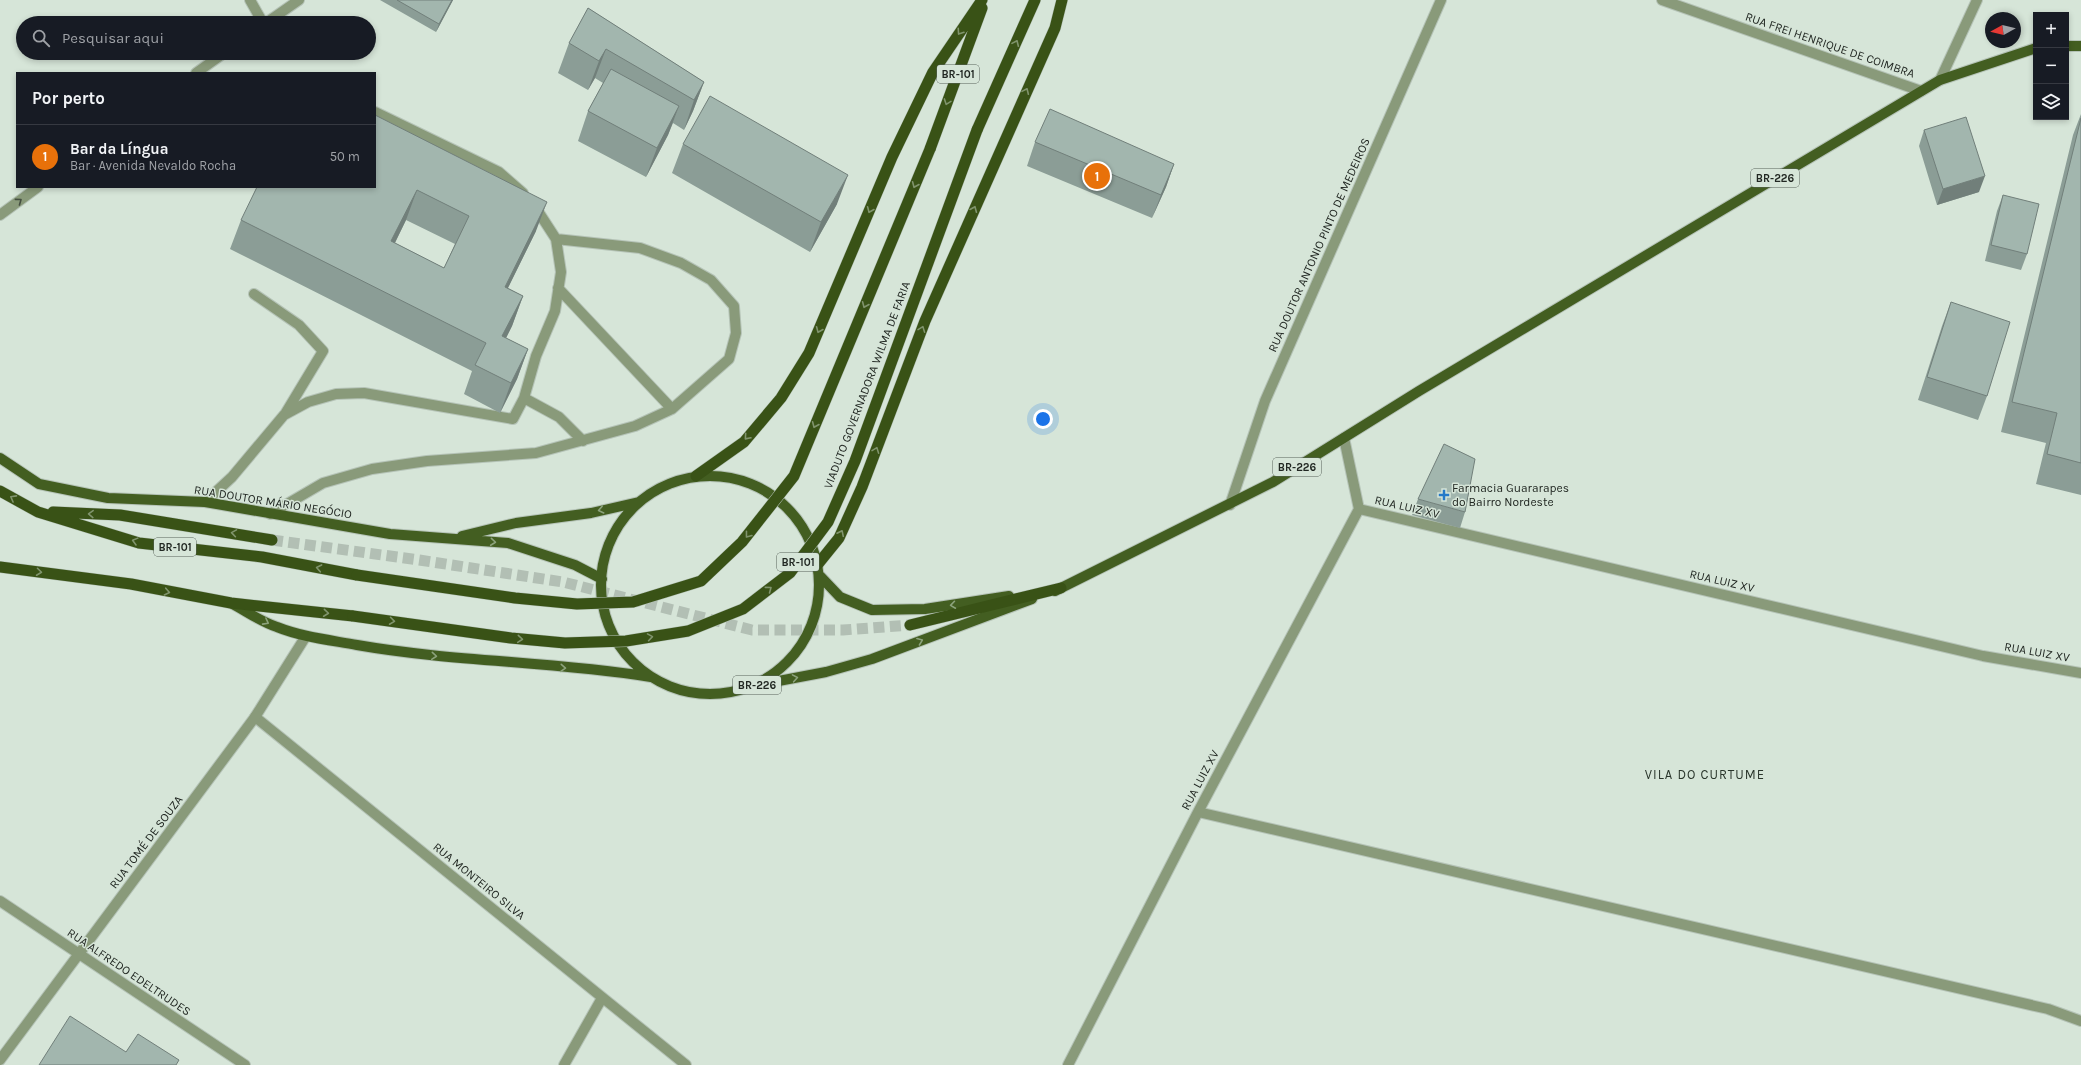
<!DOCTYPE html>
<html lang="pt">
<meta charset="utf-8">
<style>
:root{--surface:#171b24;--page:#242831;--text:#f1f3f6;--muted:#9ea1a6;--line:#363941;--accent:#8c9099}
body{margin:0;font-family:Karla,sans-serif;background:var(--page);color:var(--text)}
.controls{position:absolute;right:12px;top:12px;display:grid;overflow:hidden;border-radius:0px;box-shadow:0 2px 6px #0003}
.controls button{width:36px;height:36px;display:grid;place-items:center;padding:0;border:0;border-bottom:1px solid var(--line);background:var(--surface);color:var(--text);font:20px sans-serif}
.compass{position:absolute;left:1985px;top:12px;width:36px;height:36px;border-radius:50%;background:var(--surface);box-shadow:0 2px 6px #0003;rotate:262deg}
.you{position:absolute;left:1043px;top:419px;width:14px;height:14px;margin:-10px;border:3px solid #fff;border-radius:50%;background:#1a73e8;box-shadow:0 0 0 6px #1a73e833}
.badge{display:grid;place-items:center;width:26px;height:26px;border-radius:50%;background:var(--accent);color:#fff;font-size:13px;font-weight:700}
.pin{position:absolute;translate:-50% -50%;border:2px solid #fff;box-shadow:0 1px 4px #0006}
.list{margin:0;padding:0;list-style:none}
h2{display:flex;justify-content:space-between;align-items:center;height:52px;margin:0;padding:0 16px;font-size:17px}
h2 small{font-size:13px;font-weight:400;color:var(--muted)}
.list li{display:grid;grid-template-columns:26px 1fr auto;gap:12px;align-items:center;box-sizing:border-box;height:64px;padding:0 16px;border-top:1px solid var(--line)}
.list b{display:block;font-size:15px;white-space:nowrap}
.list p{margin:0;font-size:13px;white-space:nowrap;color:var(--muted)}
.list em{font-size:13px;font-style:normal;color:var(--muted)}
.icon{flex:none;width:22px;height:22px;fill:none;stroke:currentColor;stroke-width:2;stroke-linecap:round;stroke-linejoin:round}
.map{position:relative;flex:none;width:2081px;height:1065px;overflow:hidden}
.search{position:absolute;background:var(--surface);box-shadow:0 2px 6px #0003;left:16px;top:16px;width:360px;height:44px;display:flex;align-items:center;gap:10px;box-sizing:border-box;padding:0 14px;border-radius:22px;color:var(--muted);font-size:15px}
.panel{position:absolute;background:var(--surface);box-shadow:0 2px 6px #0003;left:16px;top:72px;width:360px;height:116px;border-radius:0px}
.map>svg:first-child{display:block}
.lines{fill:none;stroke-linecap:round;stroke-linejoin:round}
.trunk-tunnel{stroke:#b2bfb4;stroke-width:11;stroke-dasharray:11 5.5;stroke-linecap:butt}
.service-casing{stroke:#b5c3b7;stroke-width:12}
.minor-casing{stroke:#b5c3b7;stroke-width:12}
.tertiary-casing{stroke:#b5c3b7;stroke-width:12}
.primary-casing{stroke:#b5c3b7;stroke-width:12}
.trunk-casing{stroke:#b5c3b7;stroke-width:12}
.service{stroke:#899a7a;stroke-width:10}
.minor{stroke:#899a7a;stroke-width:10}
.tertiary{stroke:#899a7a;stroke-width:10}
.primary{stroke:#435e21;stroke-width:10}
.trunk{stroke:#395216;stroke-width:11}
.trunk-bridge-casing{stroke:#b5c3b7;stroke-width:12;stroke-linecap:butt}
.trunk-bridge{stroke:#395216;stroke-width:11}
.wall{fill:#8b9d96;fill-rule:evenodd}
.shaded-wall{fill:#717f7a}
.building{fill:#a2b6ae;stroke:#717f7a;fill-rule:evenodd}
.oneway{stroke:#80946d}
.oneway2{stroke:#454f41}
.oneway3{stroke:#8ca27c}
.poi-dot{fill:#267ac8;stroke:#d6e5d8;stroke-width:1.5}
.labels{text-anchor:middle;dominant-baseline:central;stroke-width:3;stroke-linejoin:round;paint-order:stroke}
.shield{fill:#d6e5d8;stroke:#576059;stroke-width:1}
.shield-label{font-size:11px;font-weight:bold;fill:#212722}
.street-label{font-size:12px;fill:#212722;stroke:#d6e5d8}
.poi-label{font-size:12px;fill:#212722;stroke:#d6e5d8;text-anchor:start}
.neighbourhood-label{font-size:13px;letter-spacing:1px;fill:#29352b;stroke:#d6e5d8}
</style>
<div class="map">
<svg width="2081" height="1065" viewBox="0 0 2081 1065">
<rect width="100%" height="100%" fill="#d6e5d8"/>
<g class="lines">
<path class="trunk-tunnel" d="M272 540 419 560 563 582 752 630H843L910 625"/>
<g class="service-casing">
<path id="service" d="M375 112 499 172 523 193
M558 288 672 409
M254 294 299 325 323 351 285 414
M524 398 536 356 555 311 561 272 556 239 534 205
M205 502 232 477 284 415 308 402 336 394 364 393 513 419 524 398 559 417 583 441
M270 514 323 483 372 469 427 461 536 453 635 426 672 409 729 359 736 333 734 306 711 280 681 263 640 248 556 239"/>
</g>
<g class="minor-casing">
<path id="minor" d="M250 0 263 23
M1662 0 1921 91
M1940 80 1977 0
M1230 505 1265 401 1441 0
M1359 509 1983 656 2081 673
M255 717 686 1065
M1198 812 2048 1009 2081 1021
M0 901 245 1065
M564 1065 602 998
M1068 1065 1198 812 1359 509 1344 438"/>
</g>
<g class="tertiary-casing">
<path id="tertiary" d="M266 23 299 0
M196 73 224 53
M0 215 38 187
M0 1060 255 717 306 636"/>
</g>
<g class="primary-casing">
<path id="primary" d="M2066 46H2081
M0 458 39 484 108 498 205 502 390 534 508 543 575 565 602 579
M601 585a109 109 0 1 1 218 0a109 109 0 1 1-218 0Z
M462 536 516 523 591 513 639 502
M820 576 840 597 872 610 925 609 1009 596
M1055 591 1273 482 1419 391 1940 80 2036 48
M231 603C246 611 261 622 277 627 302 637 330 640 357 645 454 662 553 661 651 677
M757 685 826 672 872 659 1032 599"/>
</g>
<g class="trunk-casing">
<path id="trunk" d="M977 130 1035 0
M930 149 982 8
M696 476 744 442 781 398 809 353 892 157 933 72 982 0
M0 491 38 512 139 543 262 557 357 575
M53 512 120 515 272 540
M818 564 839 538 862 487 925 321 1055 28 1062 0
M0 567 131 584 231 603 353 616
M910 625 1061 588"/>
</g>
<use href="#service" class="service"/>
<use href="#minor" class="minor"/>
<use href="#tertiary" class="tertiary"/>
<use href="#primary" class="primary"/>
<use href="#trunk" class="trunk"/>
<g class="trunk-bridge-casing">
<path id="trunk-bridge" d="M357 575 515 598 577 604 633 602 701 581 742 542 794 476 930 149
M353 616 511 638 565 643 626 641 688 631 743 609 790 573 828 522 855 461 977 130"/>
</g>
<use href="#trunk-bridge" class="trunk-bridge"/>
</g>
<path class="wall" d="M380 0H453L436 32Z
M588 8 704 82 693 111 684 130 673 123 668 135 646 177 578 141 588 111 603 83 595 78 588 90 558 73 569 43Z
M2081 114V495L2036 484 2046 443 2001 432 2073 135Z
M375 115 536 231 508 288 523 296 512 326 506 338 528 349 517 379 500 413 464 394 472 371 230 249 241 220ZM406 220 455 244 444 268 395 243Z
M1924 130 1979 192 1937 205 1919 146Z
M1035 142 1174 164 1166 187 1152 218 1027 166Z
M683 144 837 204 810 252 672 173Z
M2003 195 2027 254 2021 270 1985 261 1997 211Z
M1951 302 1987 396 1978 420 1918 400 1942 326Z
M1418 499 1465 512 1460 528 1412 515Z"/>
<path class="shaded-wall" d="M452 0H453L436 32 439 24Z
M606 49 595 78 588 90 599 61Z
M704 82 693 111 684 130 694 100Z
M679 106 668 135 646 177 657 148Z
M1174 164 1166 187 1152 218 1161 195Z
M848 175 837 204 810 252 821 222Z
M1985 176 1979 192 1937 205 1943 189Z
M417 190 406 220 381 271 391 241Z
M547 202 536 231 494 316 505 287Z
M523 296 512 326 492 366 502 336Z
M528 349 517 379 500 413 511 383Z"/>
<path class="building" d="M397 0H452L439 24Z
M588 8 704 82 694 100 606 49 599 61 569 43Z
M611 69 679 106 657 148 588 111Z
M710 96 848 175 821 222 683 144Z
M1050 109 1174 164 1161 195 1035 142Z
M375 115 547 202 505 287 523 296 502 336 528 349 511 383 475 365 486 343 241 220 257 187H375ZM417 190 469 216 444 268 391 241Z
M1966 117 1985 176 1943 189 1924 130Z
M2081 118V463L2047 454 2057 413 2012 402Z
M2003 195 2039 204 2027 254 1991 245Z
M1951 302 2010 322 1987 396 1927 377Z
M1444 444 1475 459 1465 512 1418 499Z
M70 1016 126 1052 138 1034 179 1060 176 1065H39Z"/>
<defs><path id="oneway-chevron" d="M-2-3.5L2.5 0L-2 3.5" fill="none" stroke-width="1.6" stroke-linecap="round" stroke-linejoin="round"/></defs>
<g class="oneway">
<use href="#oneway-chevron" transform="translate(960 32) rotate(124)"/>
<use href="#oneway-chevron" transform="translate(1016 43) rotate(-66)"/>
<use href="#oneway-chevron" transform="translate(1026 91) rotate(-66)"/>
<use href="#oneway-chevron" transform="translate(947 102) rotate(110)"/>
<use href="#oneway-chevron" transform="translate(915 185) rotate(113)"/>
<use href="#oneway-chevron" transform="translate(974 209) rotate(-67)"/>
<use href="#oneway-chevron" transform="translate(870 210) rotate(113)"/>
<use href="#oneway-chevron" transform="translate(865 305) rotate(113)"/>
<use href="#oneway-chevron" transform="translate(922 329) rotate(-69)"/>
<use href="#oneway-chevron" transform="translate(819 330) rotate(113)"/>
<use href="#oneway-chevron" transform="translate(815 425) rotate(113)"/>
<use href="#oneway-chevron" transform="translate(747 437) rotate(131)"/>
<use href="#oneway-chevron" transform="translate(876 450) rotate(-69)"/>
<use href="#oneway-chevron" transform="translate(13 498) rotate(-151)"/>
<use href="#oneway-chevron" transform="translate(91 514) rotate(-178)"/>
<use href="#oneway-chevron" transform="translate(234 533) rotate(-171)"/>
<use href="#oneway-chevron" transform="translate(841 533) rotate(-64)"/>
<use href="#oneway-chevron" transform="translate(748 535) rotate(128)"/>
<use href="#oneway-chevron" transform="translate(135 541) rotate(-165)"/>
<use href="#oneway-chevron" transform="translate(319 568) rotate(-169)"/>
<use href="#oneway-chevron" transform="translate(39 572) rotate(7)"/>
<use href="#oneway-chevron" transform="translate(769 589) rotate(-37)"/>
<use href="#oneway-chevron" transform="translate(167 592) rotate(12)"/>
<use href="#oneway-chevron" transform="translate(326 613) rotate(6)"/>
<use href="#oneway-chevron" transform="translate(392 621) rotate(8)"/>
<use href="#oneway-chevron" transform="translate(650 637) rotate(-9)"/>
<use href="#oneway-chevron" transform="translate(520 639) rotate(5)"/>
</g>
<use class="oneway2" href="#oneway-chevron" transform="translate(19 201) rotate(-36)"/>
<g class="oneway3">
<use href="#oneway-chevron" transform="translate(601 510) rotate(167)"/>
<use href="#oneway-chevron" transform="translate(493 542) rotate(6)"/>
<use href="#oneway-chevron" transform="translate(953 605) rotate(172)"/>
<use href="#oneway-chevron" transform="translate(266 622) rotate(28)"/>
<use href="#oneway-chevron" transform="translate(920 641) rotate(-21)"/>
<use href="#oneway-chevron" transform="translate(434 656) rotate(5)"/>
<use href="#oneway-chevron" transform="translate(563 668) rotate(4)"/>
<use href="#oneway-chevron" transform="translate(795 678) rotate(-10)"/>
</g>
<path class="poi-dot" d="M1442 489h4v4h4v4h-4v4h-4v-4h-4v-4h4z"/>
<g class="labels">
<g class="shield">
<rect x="937" y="65" width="42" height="18" rx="3"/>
<rect x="1751" y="169" width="48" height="18" rx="3"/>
<rect x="1273" y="458" width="48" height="18" rx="3"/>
<rect x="154" y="538" width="42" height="18" rx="3"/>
<rect x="777" y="553" width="42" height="18" rx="3"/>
<rect x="733" y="676" width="48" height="18" rx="3"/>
</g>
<g class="shield-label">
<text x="958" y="74">BR-101</text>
<text x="1775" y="178">BR-226</text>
<text x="1297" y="467">BR-226</text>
<text x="175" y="547">BR-101</text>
<text x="798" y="562">BR-101</text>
<text x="757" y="685">BR-226</text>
</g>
<g class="street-label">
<text transform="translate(1830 45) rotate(19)">RUA FREI HENRIQUE DE COIMBRA</text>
<text transform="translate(1319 245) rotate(-66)">RUA DOUTOR ANTONIO PINTO DE MEDEIROS</text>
<text transform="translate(867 385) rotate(-69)">VIADUTO GOVERNADORA WILMA DE FARIA</text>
<text transform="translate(273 502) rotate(9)">RUA DOUTOR MÁRIO NEGÓCIO</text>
<text transform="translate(1407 507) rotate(13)">RUA LUIZ XV</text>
<text transform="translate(1722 581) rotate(13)">RUA LUIZ XV</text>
<text transform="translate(2037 652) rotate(10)">RUA LUIZ XV</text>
<text transform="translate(1200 780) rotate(-62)">RUA LUIZ XV</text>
<text transform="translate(146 842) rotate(-53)">RUA TOMÉ DE SOUZA</text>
<text transform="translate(479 881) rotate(39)">RUA MONTEIRO SILVA</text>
<text transform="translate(129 972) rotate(34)">RUA ALFREDO EDELTRUDES</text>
</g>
<g class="poi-label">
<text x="1452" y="488">Farmacia Guararapes<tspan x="1452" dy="14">do Bairro Nordeste</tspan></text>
</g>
<g class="neighbourhood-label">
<text x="1705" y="774">VILA DO CURTUME</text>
</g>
</g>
</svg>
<div class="controls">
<button>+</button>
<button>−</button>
<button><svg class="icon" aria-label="layers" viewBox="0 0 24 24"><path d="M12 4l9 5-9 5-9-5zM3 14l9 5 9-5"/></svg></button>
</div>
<svg class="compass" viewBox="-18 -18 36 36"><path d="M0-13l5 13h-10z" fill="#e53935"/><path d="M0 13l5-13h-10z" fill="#9ea1a6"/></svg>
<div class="you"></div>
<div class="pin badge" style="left:1097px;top:176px;background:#e8710a">1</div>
<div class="search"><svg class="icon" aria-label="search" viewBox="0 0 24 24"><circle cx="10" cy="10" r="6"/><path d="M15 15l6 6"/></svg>Pesquisar aqui</div>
<section class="panel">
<h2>Por perto<small></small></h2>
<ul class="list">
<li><span class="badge" style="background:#e8710a">1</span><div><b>Bar da Língua</b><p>Bar · Avenida Nevaldo Rocha</p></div><em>50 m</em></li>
</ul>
</section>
</div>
